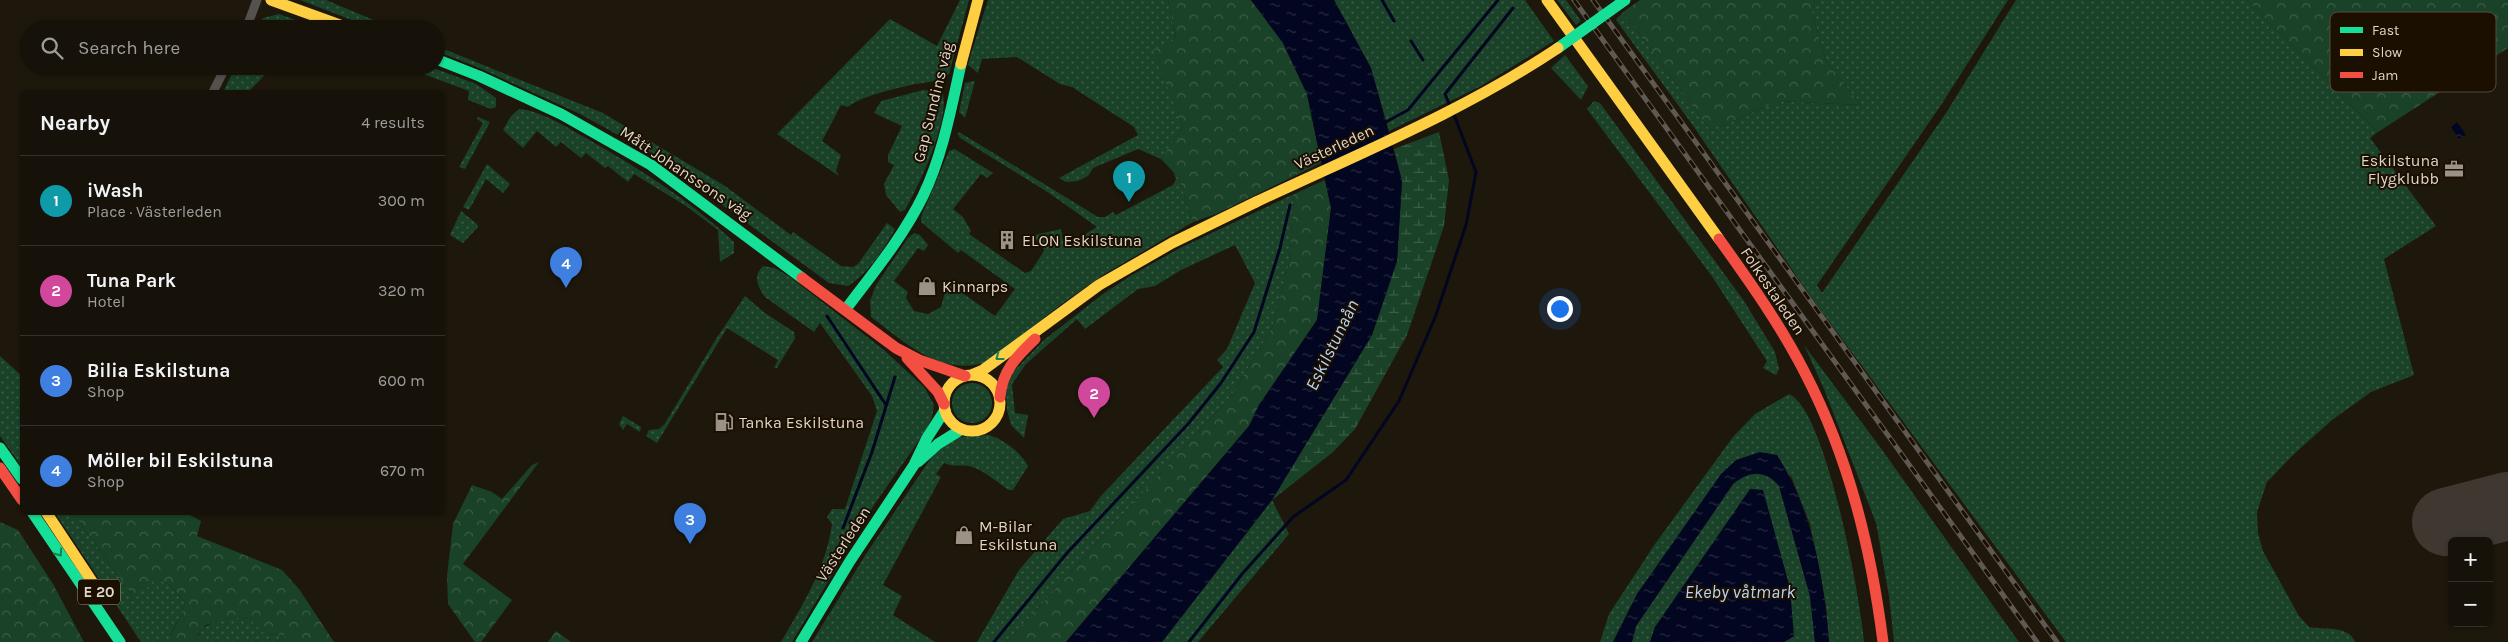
<!DOCTYPE html>
<meta charset="utf-8">
<style>
:root{--surface:#161109;--page:#231f17;--text:#f1f3f6;--muted:#9e9d9c;--line:#35312a;--accent:#db2777}
body{margin:0;font-family:Karla,sans-serif;background:var(--page);color:var(--text)}
.controls{position:absolute;right:15px;bottom:15px;display:grid;overflow:hidden;border-radius:8px;box-shadow:0 1px 4px #0004}
.controls button{width:45px;height:45px;display:grid;place-items:center;padding:0;border:0;border-bottom:1px solid var(--line);background:var(--surface);color:var(--text);font:25px sans-serif}
.you{position:absolute;left:1559px;top:308px;width:18px;height:18px;margin:-12px;border:4px solid #fff;border-radius:50%;background:#1a73e8;box-shadow:0 0 0 8px #1a73e833}
.badge{display:grid;place-items:center;width:32px;height:32px;border-radius:50%;background:var(--accent);color:#fff;font-size:16px;font-weight:700}
.pin{position:absolute;translate:-50% -41px;filter:drop-shadow(0 1px 2px #0008)}
.pin::after{content:'';position:absolute;top:26px;width:18px;height:15px;background:inherit;clip-path:polygon(0 0,100% 0,50% 100%)}
.list{margin:0;padding:0;list-style:none}
h2{display:flex;justify-content:space-between;align-items:center;height:65px;margin:0;padding:0 20px;font-size:21px}
h2 small{font-size:16px;font-weight:400;color:var(--muted)}
.list li{display:grid;grid-template-columns:32px 1fr auto;gap:15px;align-items:center;box-sizing:border-box;height:90px;padding:0 20px;border-top:1px solid var(--line)}
.list b{display:block;font-size:19px;white-space:nowrap}
.list p{margin:0;font-size:16px;white-space:nowrap;color:var(--muted)}
.list em{font-size:16px;font-style:normal;color:var(--muted)}
.icon{flex:none;width:28px;height:28px;fill:none;stroke:currentColor;stroke-width:2;stroke-linecap:round;stroke-linejoin:round}
.map{position:relative;flex:none;width:2508px;height:642px;overflow:hidden}
.search{position:absolute;background:var(--surface);box-shadow:0 1px 4px #0004;left:20px;top:20px;width:425px;height:55px;display:flex;align-items:center;gap:12px;box-sizing:border-box;padding:0 18px;border-radius:28px;color:var(--muted);font-size:19px}
.panel{position:absolute;background:var(--surface);box-shadow:0 1px 4px #0004;left:20px;top:90px;width:425px;height:425px;border-radius:8px}
.map>svg:first-child{display:block}
.grass{fill:url(#grass-dots)}
.forest{fill:url(#forest-crowns)}
.wetland{fill:url(#wetland-marsh)}
.water{fill:url(#water-ripples)}
.lines{fill:none;stroke-linecap:round;stroke-linejoin:round}
.stream{stroke:#030620;stroke-width:3}
.runway{stroke:#3e3830;stroke-width:68}
.street{stroke:#55514e;stroke-width:9}
.fast{stroke:#16e098;stroke-width:11}
.slow{stroke:#ffcf43;stroke-width:11}
.jam{stroke:#f24e42;stroke-width:11}
.rail-casing{stroke:#5f5953;stroke-width:5}
.rail{stroke:#1b0f00;stroke-width:3;stroke-dasharray:9;stroke-linecap:butt}
.fast-bridge{stroke:#16e098;stroke-width:11}
.slow-bridge{stroke:#ffcf43;stroke-width:11}
.oneway{stroke:#188254}
.labels{text-anchor:middle;dominant-baseline:central;stroke-width:4;stroke-linejoin:round;paint-order:stroke}
.shield{fill:#1b0f00;stroke:#a49a8d;stroke-width:1}
.shield-label{font-size:15px;font-weight:bold;fill:#dfd6ca}
.street-label{font-size:16px;fill:#dfd6ca;stroke:#1b0f00}
.poi-label{font-size:16px;fill:#dfd6ca;stroke:#1b0f00;text-anchor:start}
.water-label{font-size:18px;font-style:italic;fill:#b6d4fa;stroke:#1b0f00}
.key{fill:#1b0f00;stroke:#564b3d;stroke-width:1}
.key-label{font-size:14px;fill:#dfd6ca}
</style>
<div class="map">
<svg width="2508" height="642" viewBox="0 0 2508 642">
<defs>
<pattern id="grass-dots" width="8" height="8" patternUnits="userSpaceOnUse" patternTransform="scale(1.25)"><rect width="8" height="8" fill="#1a4229"/><path d="M2 2h.1M6 6h.1" fill="none" stroke="#3b5d47" stroke-width="1.8" stroke-linecap="round"/></pattern>
<pattern id="forest-crowns" width="20" height="18" patternUnits="userSpaceOnUse" patternTransform="scale(1.25)"><rect width="20" height="18" fill="#1a4229"/><path d="M2 6a3 3 0 1 1 6 0M12 15a3 3 0 1 1 6 0" fill="none" stroke="#3b5d47"/></pattern>
<pattern id="wetland-marsh" width="20" height="14" patternUnits="userSpaceOnUse" patternTransform="scale(1.25)"><rect width="20" height="14" fill="#1a4229"/><path d="M1 5h8M5 5V1M11 12h8M15 12V8" fill="none" stroke="#3b5d47"/></pattern>
<pattern id="water-ripples" width="26" height="14" patternUnits="userSpaceOnUse" patternTransform="scale(1.25)"><rect width="26" height="14" fill="#030620"/><path d="M2 4q2-2 4 0t4 0M15 11q2-2 4 0t4 0" fill="none" stroke="#272a3f"/></pattern>
</defs>
<rect width="100%" height="100%" fill="#1e170c"/>
<path class="grass" d="M300 0H326L395 29H375Z
M960 0H969L949 74C938 83 924 82 911 85 894 89 861 96 848 107L841 105 822 141 841 155 836 170 839 176 777 134 890 19 937 46Z
M988 0H1168L1176 39 1169 90 1183 127 1161 159 1138 149 1093 168 1088 176 1078 181 1066 182 1059 178 1138 135 1134 127 1072 87 1060 84 1017 57 982 59 978 73 968 65 970 57Z
M1334 0H1525L1554 41 1481 86 1389 131 1371 68Z
M1557 0H1566L1581 21 1576 25Z
M1815 0H2008L1941 105 1817 285 1822 293 1946 113 2016 0H2247L2378 132 2370 138 2436 226 2384 259 2414 375 2371 392 2332 420 2294 454 2267 482 2257 512 2258 533 2263 551 2299 616 2309 627C2323 630 2349 625 2355 642H2066L1811 297 1689 120 1616 20 1623 12 1711 131 1778 101 1861 105 1826 61 1812 12Z
M279 14 320 29H255L263 18Z
M436 46 603 113 725 186 791 235 793 232 841 266 853 267 858 264 887 223 895 229C884 250 868 273 848 286L829 283 677 172 620 136 580 114 477 67 436 51Z
M1565 55 1588 86 1581 100 1551 68Z
M236 66H274L248 92H223Z
M402 66H428L476 84 496 98V107L491 109 468 100 469 91Z
M975 81 965 118 959 112 965 83Z
M923 90 942 92C952 116 918 188 905 210L900 212 886 195 884 184 894 165 888 162V155L902 126 874 113 881 101Z
M1594 101 1600 103 1744 301 1775 352 1779 369 1776 375 1763 368 1767 361 1711 275 1590 113 1587 109Z
M519 109C542 111 566 127 586 138 638 168 690 200 734 242V253L720 262 718 230 686 206 634 174 628 182 608 166 605 168 586 153 581 158 561 142 556 147 537 131 523 148 503 130 511 116Z
M478 117 490 122 465 169 459 167 483 123 477 119Z
M959 132 1098 217H1105L1113 212 1116 215 1173 185 1176 179 1173 172 1179 178 1193 222 1103 275 1063 303 987 362C940 377 906 343 871 317L870 301 876 285 908 238 914 233 920 235 928 245 924 251 918 248 894 281 908 292 906 298 914 311 928 314 941 307 945 292 943 290 948 283 995 316 1015 289 961 250 958 253 921 222V217L949 151 954 149 958 151 993 173 987 178 981 174 953 209 963 217 971 231 969 234 1025 273 1031 271 1044 251 1043 245 1030 236 1061 229 1064 247 1097 227 1049 193 960 138 957 133Z
M487 164 510 184 503 193 486 179 469 210 463 207Z
M1294 194 1289 263 1272 328 1231 396 1007 642H977L1019 570 1063 519 1090 511 1100 497 1223 367 1217 360 1227 349 1255 283 1235 245 1181 270 1155 286 1138 289 1085 329 1077 319 1026 364 1012 384 1015 413 1028 415 1024 438 1011 425 1007 410 1006 390 1012 373 1044 340 1103 294 1132 275 1180 248Z
M461 211 477 224 478 227 463 243 450 235Z
M763 266 775 268 790 277 884 350 925 388 934 405 932 417 927 429 874 505 792 642H781C803 604 826 568 832 524L827 517 832 509H845L877 411 872 396 820 323 814 332 765 297C757 286 753 276 763 266Z
M745 296 765 313 794 332 795 338 777 368H774L778 360 727 328 657 443 646 436 649 430 659 429 664 425 716 339Z
M1804 345 1880 447 2019 642H1894L1889 596 1876 523 1824 389Z
M0 356 22 376V467L0 436Z
M952 403a20 20 0 1 1 40 0a20 20 0 1 1-40 0Z
M1789 394C1826 409 1861 601 1864 642H1829L1826 605 1810 524 1791 476 1736 460 1637 594 1613 642H1600L1609 614 1655 544 1733 437 1755 414Z
M623 416 641 427 640 432 627 424 623 430 619 424Z
M989 435C1003 439 1022 453 1028 466L1013 490H1009C998 483 987 473 975 468 964 463 955 468 944 463L936 474 941 477 883 585 902 596 893 615 935 642H812L866 554 933 455 957 437Z
M1757 472 1772 478 1779 486 1810 596 1815 642H1784L1794 636 1655 627 1650 642H1632L1636 626 1733 484 1744 475Z
M1272 500 1289 534 1198 642H1162Z
M55 513H73L133 596 155 578 170 585 185 602 183 611 171 634 174 642H141Z
M233 617 250 619 265 634 285 635V642H197C199 623 217 622 233 617Z"/>
<path class="forest" d="M1168 0H1251L1283 43 1307 94 1321 163 1216 214 1193 222 1179 178 1161 159 1183 127 1153 50 1176 38Z
M1640 0H1815L1812 12 1826 61 1861 105 1778 101 1711 131 1623 12Z
M2247 0H2508V48L2378 132Z
M1325 180 1331 208 1317 320 1259 405 1249 426 1066 642H1007L1231 396 1272 328 1289 263 1294 194Z
M539 462 463 564 512 600 481 642H475L448 604 447 576 453 524 472 485 492 492 502 499 532 465Z
M73 513H186L201 521 197 536 282 570 299 589 334 642H285V635L264 634 250 619 233 617 206 625 198 635 197 642H174L171 635 183 611 185 602 170 585 155 578 150 586 133 596Z
M0 522 18 530 53 584 84 642H0Z
M556 631 571 642H548Z"/>
<path class="wetland" d="M1439 132 1449 180 1444 226 1407 335 1355 429 1333 452 1272 500 1372 335 1397 261 1402 181 1394 149Z"/>
<path class="water" d="M1251 0H1334L1371 68 1402 181 1397 261 1372 335 1272 500 1162 642H1066L1249 426 1259 405 1317 320 1331 208 1307 94 1283 43Z
M2457 122 2466 135 2459 139 2451 127Z
M1760 452 1777 455C1812 510 1824 577 1829 642H1815L1810 596 1779 486C1765 469 1749 471 1733 484L1636 626 1632 642H1613L1637 594 1721 474 1736 460Z
M1750 489 1763 490 1790 588 1794 636 1784 642H1650L1655 627Z"/>
<g class="lines">
<path class="stream" d="M1382 0 1394 21
M1411 41 1423 60
M1450 106 1445 94 1513 8
M1384 123 1408 110 1498 0
M827 316 886 405
M843 528 872 452 895 377
M994 642 1067 553 1188 424 1221 383 1254 332 1280 248 1290 205
M1189 642 1242 574 1293 517 1346 480 1399 401 1436 315 1466 225 1476 172 1453 112"/>
<path class="runway" d="M2446 522 2508 506"/>
<path class="street" d="M246 29 257 0
M213 92 226 66"/>
<path class="fast" d="M436 59 479 76 561 114 651 165 802 278
M846 309C873 273 903 237 923 196 943 154 951 109 961 64
M0 448 22 479
M918 462 938 444 962 429
M32 512 120 642
M801 642 850 561 914 465 927 438 945 410"/>
<path class="slow" d="M271 0 351 29
M1547 0 1719 239
M961 64 978 0
M944 403a28 28 0 1 1 56 0a28 28 0 1 1-56 0Z
M971 375 983 370 1099 285 1172 243 1256 202
M46 512 99 592"/>
<path class="jam" d="M1719 239C1750 282 1781 326 1805 373 1849 458 1871 548 1883 642
M802 278 896 348 919 360 965 376
M907 358 938 392 944 404
M1000 397C1002 371 1017 356 1035 339
M0 468 22 500"/>
<g class="rail-casing">
<path id="rail" d="M1574 0 2037 642
M1593 0 2057 642"/>
</g>
<use href="#rail" class="rail"/>
<path class="fast-bridge" d="M1558 48 1625 0"/>
<path class="slow-bridge" d="M1256 202C1358 154 1464 111 1558 48"/>
</g>
<defs><path id="oneway-chevron" d="M-2-3.5L2.5 0L-2 3.5" fill="none" stroke-width="1.6" stroke-linecap="round" stroke-linejoin="round" transform="scale(1.25)"/></defs>
<g class="oneway">
<use href="#oneway-chevron" transform="translate(999 357) rotate(143)"/>
<use href="#oneway-chevron" transform="translate(59 553) rotate(55)"/>
</g>
<defs>
<g id="office-bare" transform="scale(1.5)"><path d="M-6-3h4V-5.5h4V-3h4V5H-6ZM-1-4.5V-3h2v-1.5ZM-6 0V1H6V0Z" fill="#9b9388" stroke="#1b0f00" stroke-width="2.5" paint-order="stroke"/></g>
<g id="building-bare" transform="scale(1.5)"><path d="M-4-6H4V6H1V3H-1V6H-4ZM-2.5-4.3h1.7v1.8h-1.7ZM.8-4.3h1.7v1.8H.8ZM-2.5-1h1.7V.8h-1.7ZM.8-1h1.7V.8H.8Z" fill="#9b9388" stroke="#1b0f00" stroke-width="2.5" paint-order="stroke"/></g>
<g id="shop-bare" transform="scale(1.5)"><path d="M-5-2.5h2.3a2.7 3.5 0 0 1 5.4 0H5L5.5 6h-11ZM-1.5-2.5h3a1.5 2.3 0 0 0-3 0Z" fill="#9b9388" stroke="#1b0f00" stroke-width="2.5" paint-order="stroke"/></g>
<g id="fuel-bare" transform="scale(1.5)"><path d="M-5.5-6h7V0h2V4h1.3V-2.5L3-4.5l.8-.8L6-3V5H2.5V1h-1V6h-7ZM-4.2-4.7v3.2H.2V-4.7Z" fill="#9b9388" stroke="#1b0f00" stroke-width="2.5" paint-order="stroke"/></g>
</defs>
<g fill-rule="evenodd">
<use href="#office-bare" x="2454" y="169"/>
<use href="#building-bare" x="1007" y="240"/>
<use href="#shop-bare" x="927" y="286"/>
<use href="#fuel-bare" x="724" y="422"/>
<use href="#shop-bare" x="964" y="535"/>
</g>
<g class="labels">
<rect class="shield" x="78" y="579.5" width="42" height="25" rx="4"/>
<g class="shield-label">
<text x="99" y="592">E 20</text>
</g>
<g class="street-label">
<text transform="translate(933 102) rotate(-76)">Gap Sundins väg</text>
<text transform="translate(1334 147) rotate(-25)">Västerleden</text>
<text transform="translate(686 173) rotate(34)">Mått Johanssons väg</text>
<text transform="translate(1773 291) rotate(56)">Folkestaleden</text>
<text transform="translate(843 544) rotate(-57)">Västerleden</text>
</g>
<g class="poi-label">
<text x="2439" y="160" text-anchor="end">Eskilstuna<tspan x="2439" dy="18">Flygklubb</tspan></text>
<text x="1022" y="240">ELON Eskilstuna</text>
<text x="942" y="286">Kinnarps</text>
<text x="739" y="422">Tanka Eskilstuna</text>
<text x="979" y="526">M-Bilar<tspan x="979" dy="18">Eskilstuna</tspan></text>
</g>
<g class="water-label">
<text transform="translate(1332 345) rotate(-64)">Eskilstunaån</text>
<text x="1740" y="592">Ekeby våtmark</text>
</g>
</g>
<rect x="2330" y="12" width="166" height="80" rx="8" class="key"/>
<rect x="2340" y="27" width="23" height="6" fill="#16e098"/>
<rect x="2340" y="49" width="23" height="7" fill="#ffcf43"/>
<rect x="2340" y="72" width="23" height="6" fill="#f24e42"/>
<g class="key-label">
<text x="2372" y="35">Fast</text>
<text x="2372" y="57">Slow</text>
<text x="2372" y="80">Jam</text>
</g>
</svg>
<div class="controls">
<button>+</button>
<button>−</button>
</div>
<div class="you"></div>
<div class="pin badge" style="left:1129px;top:202px;background:#0f9aa8">1</div>
<div class="pin badge" style="left:1094px;top:418px;background:#d1479c">2</div>
<div class="pin badge" style="left:690px;top:544px;background:#3f7fe0">3</div>
<div class="pin badge" style="left:566px;top:288px;background:#3f7fe0">4</div>
<div class="search"><svg class="icon" aria-label="search" viewBox="0 0 24 24"><circle cx="10" cy="10" r="6"/><path d="M15 15l6 6"/></svg>Search here</div>
<section class="panel">
<h2>Nearby<small>4 results</small></h2>
<ul class="list">
<li><span class="badge" style="background:#0f9aa8">1</span><div><b>iWash</b><p>Place · Västerleden</p></div><em>300 m</em></li>
<li><span class="badge" style="background:#d1479c">2</span><div><b>Tuna Park</b><p>Hotel</p></div><em>320 m</em></li>
<li><span class="badge" style="background:#3f7fe0">3</span><div><b>Bilia Eskilstuna</b><p>Shop</p></div><em>600 m</em></li>
<li><span class="badge" style="background:#3f7fe0">4</span><div><b>Möller bil Eskilstuna</b><p>Shop</p></div><em>670 m</em></li>
</ul>
</section>
</div>
